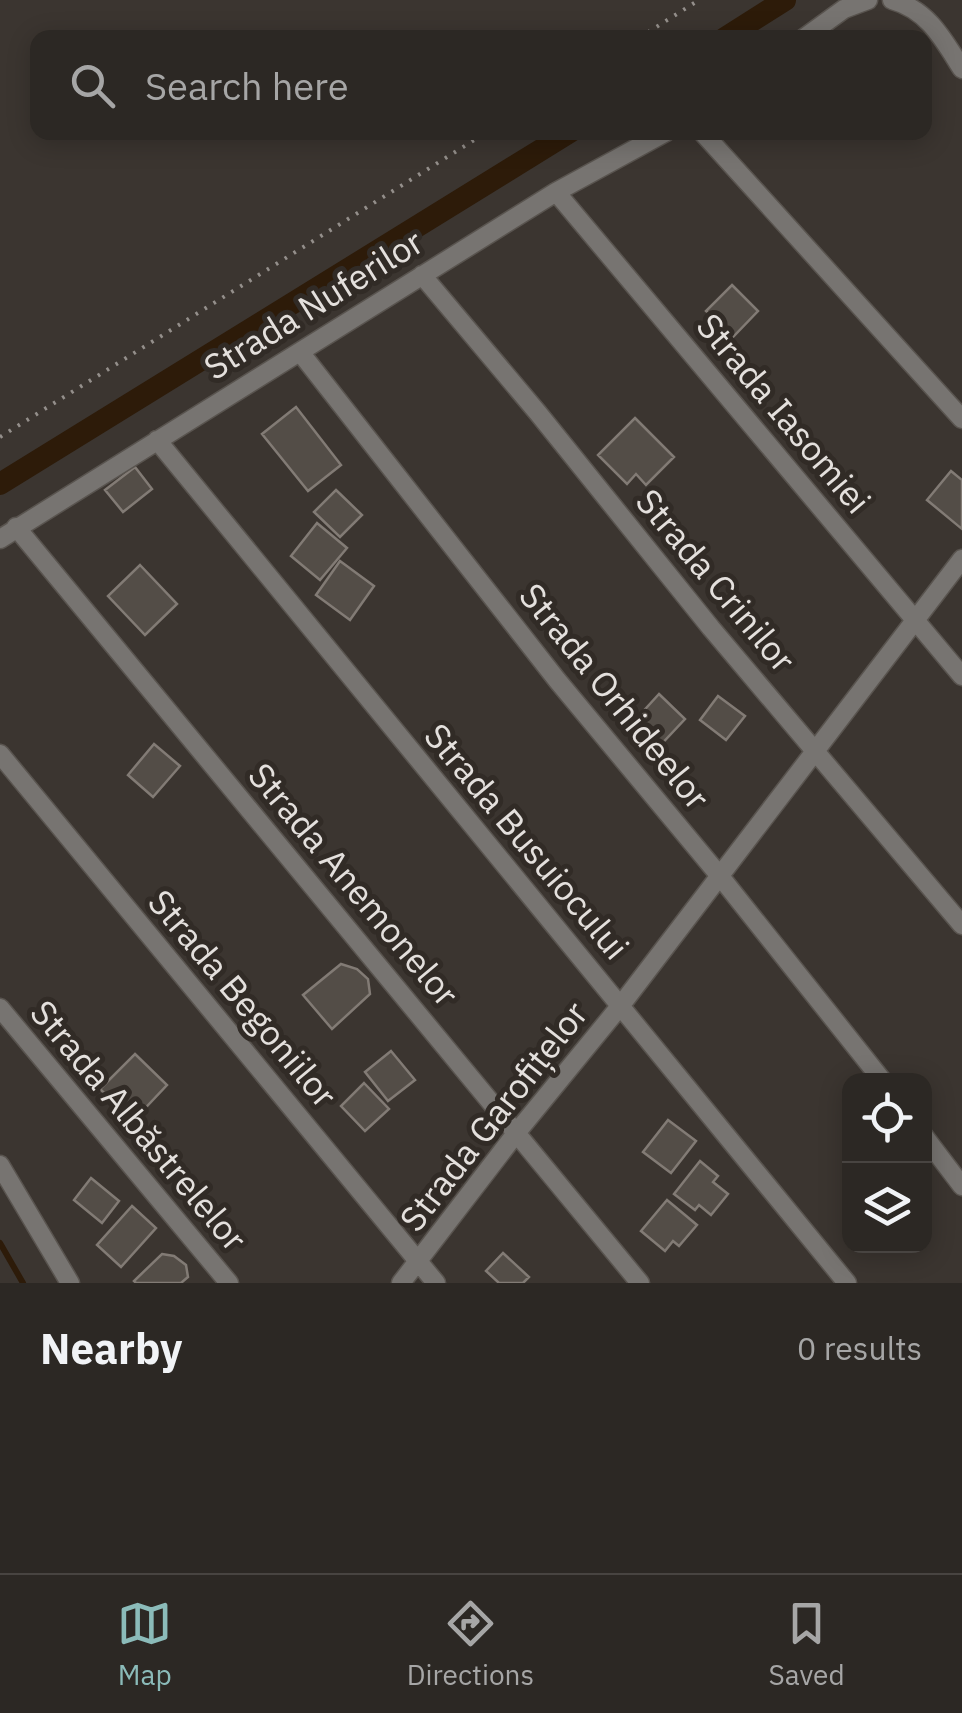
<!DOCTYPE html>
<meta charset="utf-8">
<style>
:root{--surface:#2c2824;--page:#383431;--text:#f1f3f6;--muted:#a6a6a6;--line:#484441;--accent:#8bbbb9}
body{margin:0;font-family:"IBM Plex Sans",sans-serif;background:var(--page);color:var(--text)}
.controls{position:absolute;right:30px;bottom:30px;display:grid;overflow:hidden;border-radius:20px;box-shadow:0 5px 25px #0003}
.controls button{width:90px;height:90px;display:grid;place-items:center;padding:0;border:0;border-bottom:2px solid var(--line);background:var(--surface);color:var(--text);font:50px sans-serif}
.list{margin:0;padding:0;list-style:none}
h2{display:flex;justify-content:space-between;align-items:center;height:130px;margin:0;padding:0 40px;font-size:42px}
h2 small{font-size:32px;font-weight:400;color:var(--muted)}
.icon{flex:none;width:55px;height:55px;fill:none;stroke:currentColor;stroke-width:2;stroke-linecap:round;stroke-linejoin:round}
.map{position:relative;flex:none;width:962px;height:1283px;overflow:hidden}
.search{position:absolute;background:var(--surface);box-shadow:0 5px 25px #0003;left:30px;right:30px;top:30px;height:110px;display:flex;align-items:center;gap:25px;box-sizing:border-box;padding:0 35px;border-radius:20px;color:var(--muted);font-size:38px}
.sheet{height:290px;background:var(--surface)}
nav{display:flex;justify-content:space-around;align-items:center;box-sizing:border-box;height:140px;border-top:2px solid var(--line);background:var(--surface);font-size:28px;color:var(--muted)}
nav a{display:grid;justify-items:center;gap:5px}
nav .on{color:var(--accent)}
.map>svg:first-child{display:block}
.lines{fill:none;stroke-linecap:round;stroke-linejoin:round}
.stream{stroke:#2d1b09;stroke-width:6}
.canal{stroke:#2d1b09;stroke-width:22}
.building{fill:#534d47;stroke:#827b75;stroke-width:2.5}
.street-casing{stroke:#59544f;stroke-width:21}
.path{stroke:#948f8b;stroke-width:4;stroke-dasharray:2.5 8;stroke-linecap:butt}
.street{stroke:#777471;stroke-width:18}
.labels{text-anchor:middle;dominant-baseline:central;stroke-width:10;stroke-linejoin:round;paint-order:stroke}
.street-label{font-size:35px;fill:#e4e0dd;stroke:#312b26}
</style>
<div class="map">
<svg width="962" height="1283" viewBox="0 0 962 1283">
<rect width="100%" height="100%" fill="#3b3530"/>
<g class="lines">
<path class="stream" d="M0 1243 23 1283"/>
<path class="canal" d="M725 38 785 0
M0 484 570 132"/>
</g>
<path class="building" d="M732 285 758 311 733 337 706 311Z
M296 407 341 465 308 491 262 434Z
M635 418 674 457 646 485 636 474 627 484 598 455Z
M135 467 152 489 123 512 105 490Z
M951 471 962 480V529L927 500Z
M336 490 362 515 340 537 314 512Z
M317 523 347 548 320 580 291 556Z
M340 561 374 586 350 620 316 595Z
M140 565 177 604 145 635 108 596Z
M659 694 685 719 654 752 628 728Z
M718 696 745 716 726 740 700 720Z
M154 744 180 766 153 797 128 775Z
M341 964 357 969 368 979 370 994 332 1029 303 995Z
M391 1051 415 1080 388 1101 365 1072Z
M135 1054 167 1085 133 1121 100 1089Z
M364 1083 389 1109 365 1131 341 1106Z
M668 1120 696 1141 671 1173 643 1152Z
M700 1161 718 1176 713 1182 728 1194 711 1215 699 1205 695 1210 674 1194Z
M91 1178 119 1201 102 1223 74 1200Z
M667 1200 697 1225 679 1246 673 1241 665 1251 641 1231Z
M132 1206 156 1228 121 1267 97 1245Z
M503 1253 529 1277 523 1283H499L486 1271Z
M162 1254 174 1256 186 1265 188 1277 181 1283H136L134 1281Z"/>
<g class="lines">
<g class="street-casing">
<path id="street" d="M892 0C928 10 943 39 962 69
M804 38 844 9 868 0
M702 132 962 419
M556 192 962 676
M422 275 538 413 711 628 962 925
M300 352 557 680 719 875 882 1080
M157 440 847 1283
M16 527 640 1283
M0 539 556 192 666 132
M0 754 436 1283
M0 1008 229 1283
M924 1136 962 1186
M0 1165 70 1283
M401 1283 517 1132 621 1005 962 559"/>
</g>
<path class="path" d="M639 38 699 0
M0 437 487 132"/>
<use href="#street" class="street"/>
</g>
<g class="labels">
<g class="street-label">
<text transform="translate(313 304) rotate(-32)">Strada Nuferilor</text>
<text transform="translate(784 413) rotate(50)">Strada Iasomiei</text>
<text transform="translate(716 580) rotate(50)">Strada Crinilor</text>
<text transform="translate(615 696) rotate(51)">Strada Orhideelor</text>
<text transform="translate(527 841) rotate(50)">Strada Busuiocului</text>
<text transform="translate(354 884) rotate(50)">Strada Anemonelor</text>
<text transform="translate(243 998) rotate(50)">Strada Begoniilor</text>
<text transform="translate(493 1116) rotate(-52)">Strada Garofițelor</text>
<text transform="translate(139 1125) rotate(50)">Strada Albăstrelelor</text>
</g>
</g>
</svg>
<div class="controls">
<button><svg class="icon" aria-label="locate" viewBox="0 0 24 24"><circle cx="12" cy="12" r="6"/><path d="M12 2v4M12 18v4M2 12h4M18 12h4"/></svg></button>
<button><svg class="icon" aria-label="layers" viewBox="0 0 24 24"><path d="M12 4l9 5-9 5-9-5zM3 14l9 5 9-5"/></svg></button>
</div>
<div class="search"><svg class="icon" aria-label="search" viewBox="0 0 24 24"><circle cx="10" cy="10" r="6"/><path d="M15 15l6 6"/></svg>Search here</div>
</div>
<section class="sheet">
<h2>Nearby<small>0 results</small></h2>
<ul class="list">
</ul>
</section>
<nav>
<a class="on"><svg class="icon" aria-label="map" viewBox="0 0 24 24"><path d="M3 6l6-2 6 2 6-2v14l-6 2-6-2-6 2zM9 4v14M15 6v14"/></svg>Map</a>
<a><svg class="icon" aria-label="directions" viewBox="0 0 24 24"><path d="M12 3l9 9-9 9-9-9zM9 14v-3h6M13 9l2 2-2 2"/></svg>Directions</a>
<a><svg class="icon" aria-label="saved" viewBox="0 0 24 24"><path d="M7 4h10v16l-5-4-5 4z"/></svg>Saved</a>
</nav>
